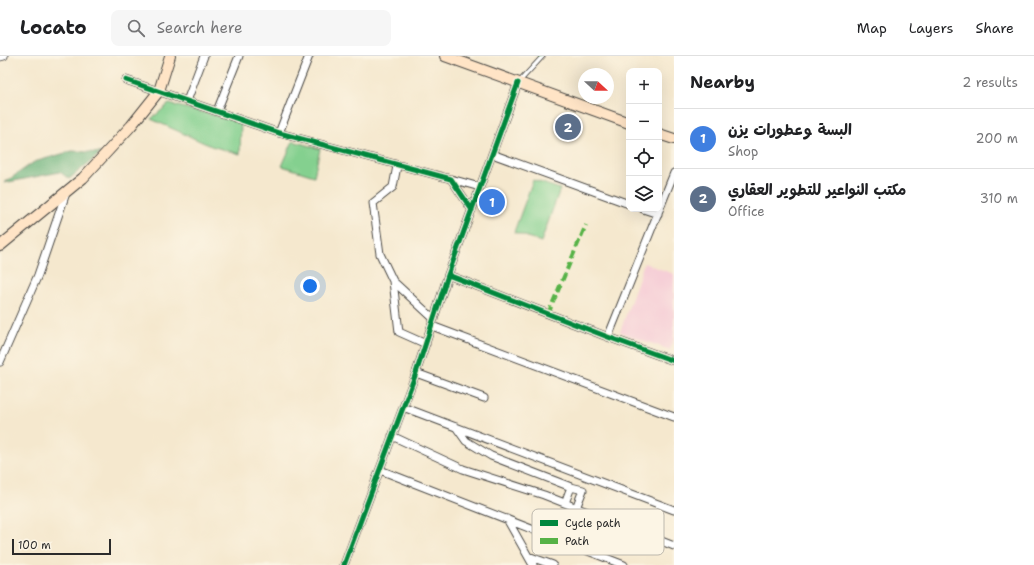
<!DOCTYPE html>
<meta charset="utf-8">
<style>
:root{--surface:#fff;--page:#f6f6f6;--text:#202124;--muted:#757577;--line:#e0e0e0;--accent:#d1495b}
body{margin:0;font-family:"Shantell Sans","Playpen Sans Arabic",sans-serif;background:var(--page);color:var(--text)}
.controls{position:absolute;right:12px;top:12px;display:grid;overflow:hidden;border-radius:8px;box-shadow:0 4px 16px #0002}
.controls button{width:36px;height:36px;display:grid;place-items:center;padding:0;border:0;border-bottom:1px solid var(--line);background:var(--surface);color:var(--text);font:20px sans-serif}
.compass{position:absolute;left:578px;top:12px;width:36px;height:36px;border-radius:50%;background:var(--surface);box-shadow:0 4px 16px #0002;rotate:111deg}
.scale{position:absolute;left:12px;bottom:10px;width:99px;box-sizing:border-box;padding-left:4px;border:2px solid #2b2b2b;border-top:0;font-size:11px;line-height:14px;white-space:nowrap;color:#2b2b2b;-webkit-text-stroke:3px #fcf5e5;paint-order:stroke}
.you{position:absolute;left:310px;top:230px;width:14px;height:14px;margin:-10px;border:3px solid #fff;border-radius:50%;background:#1a73e8;box-shadow:0 0 0 6px #1a73e833}
.badge{display:grid;place-items:center;width:26px;height:26px;border-radius:50%;background:var(--accent);color:#fff;font-size:13px;font-weight:700}
.pin{position:absolute;translate:-50% -50%;border:2px solid #fff;box-shadow:0 1px 4px #0006}
.list{margin:0;padding:0;list-style:none}
h2{display:flex;justify-content:space-between;align-items:center;height:52px;margin:0;padding:0 16px;font-size:17px}
h2 small{font-size:13px;font-weight:400;color:var(--muted)}
.list li{display:grid;grid-template-columns:26px 1fr auto;gap:12px;align-items:center;box-sizing:border-box;height:60px;padding:0 16px;border-top:1px solid var(--line)}
.list b{display:block;font-size:15px;white-space:nowrap}
.list p{margin:0;font-size:13px;white-space:nowrap;color:var(--muted)}
.list em{font-size:13px;font-style:normal;color:var(--muted)}
.icon{flex:none;width:22px;height:22px;fill:none;stroke:currentColor;stroke-width:2;stroke-linecap:round;stroke-linejoin:round}
.map{position:relative;flex:none;width:674px;height:509px;overflow:hidden}
header{display:flex;align-items:center;gap:24px;box-sizing:border-box;height:56px;padding:0 20px;background:var(--surface);border-bottom:1px solid var(--line)}
header strong{font-size:19px}
nav{display:flex;gap:22px;margin-inline-start:auto;font-size:14px}
.search{width:280px;height:36px;background:var(--page);display:flex;align-items:center;gap:10px;box-sizing:border-box;padding:0 14px;border-radius:8px;color:var(--muted);font-size:15px}
main{display:flex}
aside{flex:1;background:var(--surface)}
.map>svg:first-child{display:block}
.built{fill:#f6cfd7}
.green{fill:#84d08f;stroke:#587e5d}
.forest{fill:#6bb27a;stroke:#4b6e52}
.lines{fill:none;stroke-linecap:round;stroke-linejoin:round}
.lane-casing{stroke:#494743;stroke-width:5.5}
.street-casing{stroke:#494743;stroke-width:9}
.secondary-casing{stroke:#494743;stroke-width:12}
.lane{stroke:#fff;stroke-width:3.5}
.street{stroke:#fff;stroke-width:7}
.secondary{stroke:#ffe4c6;stroke-width:10}
.quiet{stroke:#56b246;stroke-width:4;stroke-dasharray:8 4;stroke-linecap:butt}
.cycleway-casing{stroke:#fcf5e5;stroke-width:8}
.cycleway{stroke:#00873e;stroke-width:5}
.key{fill:#fcf5e5;stroke:#bdb8ad;stroke-width:1}
.key-label{font-size:11px;fill:#2b2b2b}
</style>
<header>
<strong>Locato</strong>
<div class="search"><svg class="icon" aria-label="search" viewBox="0 0 24 24"><circle cx="10" cy="10" r="6"/><path d="M15 15l6 6"/></svg>Search here</div>
<nav><a>Map</a><a>Layers</a><a>Share</a></nav>
</header>
<main>
<div class="map">
<svg width="674" height="509" viewBox="0 0 674 509">
<rect width="100%" height="100%" fill="#fcf5e5"/>
<filter id="ink" filterUnits="userSpaceOnUse"><feTurbulence type="fractalNoise" baseFrequency=".025" numOctaves="2"/><feDisplacementMap in="SourceGraphic" scale="8" xChannelSelector="R" yChannelSelector="G"/><feConvolveMatrix kernelMatrix="1 2 1 2 8 2 1 2 1" color-interpolation-filters="sRGB"/></filter>
<filter id="wash" filterUnits="userSpaceOnUse"><feTurbulence type="fractalNoise" baseFrequency=".012" numOctaves="4" result="noise"/><feDisplacementMap in="SourceGraphic" scale="16" xChannelSelector="R" yChannelSelector="G"/><feGaussianBlur stdDeviation="0.9" result="paint"/><feColorMatrix in="noise" values="0 0 0 0 0 0 0 0 0 0 0 0 0 0 0 0 0 1.4 0 .05"/><feComposite in="paint" operator="in"/></filter>
<g filter="url(#wash)">
<rect width="100%" height="100%" fill="#f5e8ce"/>
<path class="built" d="M644 207 674 218V282L670 294 620 276Z"/>
<path class="green" d="M169 48 241 66 240 98 211 90 151 63Z
M293 85 320 93 314 120 282 110Z
M533 124 560 133 541 186 514 176Z"/>
<path class="forest" d="M72 95 101 97 69 123 60 116 4 127 34 106Z"/>
</g>
<g filter="url(#ink)">
<g class="lines">
<g class="lane-casing">
<path id="lane" d="M519 26 543 0"/>
</g>
<g class="street-casing">
<path id="street" d="M0 1 4 0
M126 24 279 77 451 123 472 154
M518 27 448 219 608 281 674 305
M187 45 204 0
M217 55 239 0
M279 77 309 0
M492 98 629 148
M397 110 393 131 373 147 380 198 393 225 434 263
M451 123 480 131
M643 153 658 158
M393 225 399 276 426 288
M432 270 674 361
M608 281 674 117
M0 306 38 219 66 137
M416 317 484 342
M403 351 674 454
M456 371 466 385 491 400 571 431
M392 380 463 413 544 439 674 490
M380 414 624 509
M565 447 571 431 583 434 576 452
M507 463 533 509
M528 500 553 509
M344 509 416 317 448 219"/>
</g>
<g class="secondary-casing">
<path id="secondary" d="M445 0 629 67
M659 78 674 83
M0 190 83 122 131 70 159 35 170 0"/>
</g>
<use href="#lane" class="lane"/>
<use href="#street" class="street"/>
<use href="#secondary" class="secondary"/>
<path class="quiet" d="M540 0V1
M548 258 586 169"/>
<g class="cycleway-casing">
<path id="cycleway" d="M126 24 279 77 451 123 472 154
M518 27 448 219 608 281 674 305
M344 509 416 317 448 219"/>
</g>
<use href="#cycleway" class="cycleway"/>
</g>
</g>
<rect x="532" y="453" width="132" height="46" rx="6" class="key"/>
<rect x="540" y="464" width="18" height="6" fill="#00873e"/>
<rect x="540" y="482" width="18" height="6" fill="#56b246"/>
<g class="key-label">
<text x="565" y="471">Cycle path</text>
<text x="565" y="489">Path</text>
</g>
</svg>
<div class="controls">
<button>+</button>
<button>−</button>
<button><svg class="icon" aria-label="locate" viewBox="0 0 24 24"><circle cx="12" cy="12" r="6"/><path d="M12 2v4M12 18v4M2 12h4M18 12h4"/></svg></button>
<button><svg class="icon" aria-label="layers" viewBox="0 0 24 24"><path d="M12 4l9 5-9 5-9-5zM3 14l9 5 9-5"/></svg></button>
</div>
<svg class="compass" viewBox="-18 -18 36 36"><path d="M0-13l5 13h-10z" fill="#e53935"/><path d="M0 13l5-13h-10z" fill="#757577"/></svg>
<div class="scale">100 m</div>
<div class="you"></div>
<div class="pin badge" style="left:492px;top:146px;background:#3f7fe0">1</div>
<div class="pin badge" style="left:568px;top:71px;background:#5c6f8a">2</div>
</div>
<aside>
<h2>Nearby<small>2 results</small></h2>
<ul class="list">
<li><span class="badge" style="background:#3f7fe0">1</span><div><b>البسة وعطورات يزن</b><p>Shop</p></div><em>200 m</em></li>
<li><span class="badge" style="background:#5c6f8a">2</span><div><b>مكتب النواعير للتطوير العقاري</b><p>Office</p></div><em>310 m</em></li>
</ul>
</aside>
</main>
